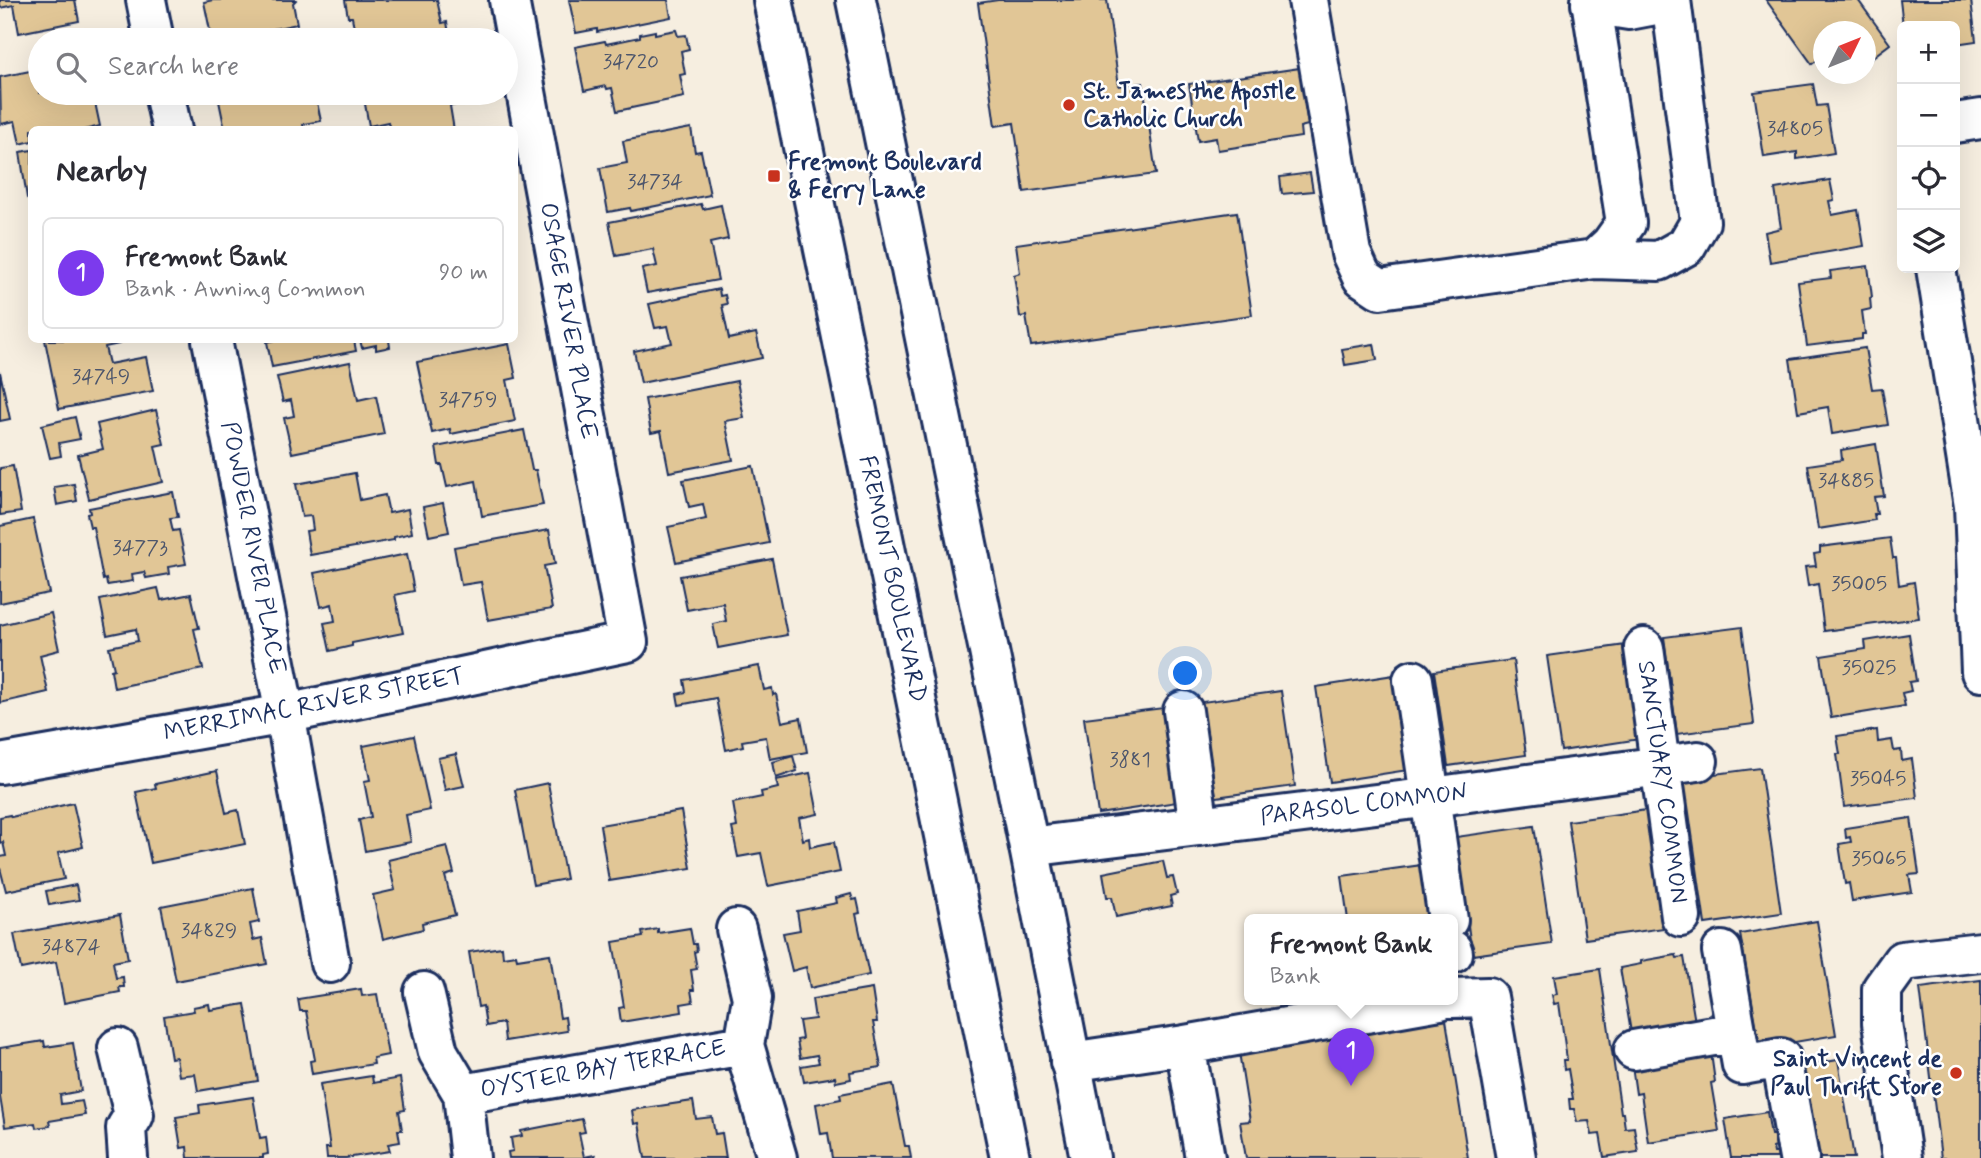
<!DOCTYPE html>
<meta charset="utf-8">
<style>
:root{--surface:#fff;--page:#f7f7f7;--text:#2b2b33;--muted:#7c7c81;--line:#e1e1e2;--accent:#7c3aed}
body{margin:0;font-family:Mynerve,sans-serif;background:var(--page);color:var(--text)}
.controls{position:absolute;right:21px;top:21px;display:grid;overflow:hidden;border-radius:10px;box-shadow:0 7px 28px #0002}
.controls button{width:63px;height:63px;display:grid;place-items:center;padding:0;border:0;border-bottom:2px solid var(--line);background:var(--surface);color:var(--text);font:35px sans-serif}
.compass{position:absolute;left:1813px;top:21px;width:63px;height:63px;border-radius:50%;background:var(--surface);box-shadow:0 7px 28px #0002;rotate:47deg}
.you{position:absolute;left:1186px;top:674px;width:24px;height:24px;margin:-18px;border:5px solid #fff;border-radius:50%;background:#1a73e8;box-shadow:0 0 0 10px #1a73e833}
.badge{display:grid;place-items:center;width:46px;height:46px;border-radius:50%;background:var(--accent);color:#fff;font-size:23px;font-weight:700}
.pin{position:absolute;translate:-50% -58px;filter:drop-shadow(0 2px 4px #0008)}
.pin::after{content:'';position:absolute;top:37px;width:24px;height:21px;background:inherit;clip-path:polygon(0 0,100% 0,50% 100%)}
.popup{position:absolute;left:1244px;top:914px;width:214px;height:91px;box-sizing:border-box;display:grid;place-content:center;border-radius:10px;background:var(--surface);filter:drop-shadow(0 2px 5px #0005);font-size:23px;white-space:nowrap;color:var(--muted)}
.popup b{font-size:26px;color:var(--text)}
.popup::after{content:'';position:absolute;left:50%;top:100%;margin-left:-14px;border:14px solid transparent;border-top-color:var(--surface)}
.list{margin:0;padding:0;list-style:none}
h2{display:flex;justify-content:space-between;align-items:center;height:91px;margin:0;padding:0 28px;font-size:30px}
h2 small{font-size:23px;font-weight:400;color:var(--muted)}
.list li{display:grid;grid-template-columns:46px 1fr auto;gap:21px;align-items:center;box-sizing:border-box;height:112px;margin:0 14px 14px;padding:0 14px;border:2px solid var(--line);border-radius:10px}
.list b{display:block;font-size:26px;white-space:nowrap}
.list p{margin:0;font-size:23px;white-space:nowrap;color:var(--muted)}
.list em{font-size:23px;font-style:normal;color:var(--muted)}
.icon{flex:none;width:38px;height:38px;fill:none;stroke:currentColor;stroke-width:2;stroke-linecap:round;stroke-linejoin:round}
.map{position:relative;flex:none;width:1981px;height:1158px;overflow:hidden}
.search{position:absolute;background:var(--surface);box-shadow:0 7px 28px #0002;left:28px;top:28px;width:490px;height:77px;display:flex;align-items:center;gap:18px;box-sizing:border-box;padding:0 24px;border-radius:38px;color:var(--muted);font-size:26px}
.panel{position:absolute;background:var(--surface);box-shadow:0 7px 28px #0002;left:28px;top:126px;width:490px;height:217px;border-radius:10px}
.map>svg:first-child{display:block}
.building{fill:#e1c696;stroke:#1b2f5e;stroke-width:2}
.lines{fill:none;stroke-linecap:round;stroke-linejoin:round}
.minor-casing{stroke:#1b2f5e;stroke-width:44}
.major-casing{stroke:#1b2f5e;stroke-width:44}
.minor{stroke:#fff;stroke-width:38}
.major{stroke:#fff;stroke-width:38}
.poi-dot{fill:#c8321e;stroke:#fff;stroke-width:2.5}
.labels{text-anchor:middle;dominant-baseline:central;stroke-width:5;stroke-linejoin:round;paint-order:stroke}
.number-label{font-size:21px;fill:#4c556c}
.poi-label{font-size:24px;font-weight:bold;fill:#1b2f5e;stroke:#fff;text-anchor:start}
.street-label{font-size:24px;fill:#1b2f5e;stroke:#fff}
</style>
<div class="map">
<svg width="1981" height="1158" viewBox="0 0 1981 1158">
<rect width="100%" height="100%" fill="#f6eee0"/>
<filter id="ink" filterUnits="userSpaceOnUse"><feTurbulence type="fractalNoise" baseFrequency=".0143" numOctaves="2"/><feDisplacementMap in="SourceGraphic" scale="14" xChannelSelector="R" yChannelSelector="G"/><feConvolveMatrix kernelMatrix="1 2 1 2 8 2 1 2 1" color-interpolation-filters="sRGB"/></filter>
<g filter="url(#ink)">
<path class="building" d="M0 0H75L79 21 19 33 14 5 0 8Z
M213 0H296L293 3 297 24 268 30 270 40H212L204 2Z
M345 0H437L442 23 447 22 450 40H387L385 33 356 39 352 17H348Z
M569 0H668L671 17 597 32V29L576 33Z
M998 0H1107L1119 86 1143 83 1156 174 1024 192 1014 123 995 126 978 3Z
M1766 0H1858L1890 44 1866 62V32H1824V55L1812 64Z
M1900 0H1971L1976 41 1955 44V26H1938V22L1903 26Z
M676 30 678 36 686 35 689 49 681 51 685 74 680 75 684 97 617 111 612 88 607 89 606 86 584 91 575 47 605 41 606 44 640 37V34L655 31V34Z
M1300 68 1308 125 1300 127 1301 137 1218 150 1216 138 1198 141 1189 84Z
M40 69V93H93L100 126 84 130H32V141L20 144 15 121 1 124 0 77Z
M1813 84 1817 106 1826 105 1834 153 1797 159V152L1764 157 1754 92Z
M265 93H315L321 121 303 124 304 130H225L219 101Z
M363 93H460L462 104 450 106 454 130H390L388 122 369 126Z
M691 128 695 152 701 151 710 195 631 211 630 208 608 212 600 168 627 163 623 141Z
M32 150V197L27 198 20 152Z
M1310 173 1313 191 1282 194 1280 177Z
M1830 180 1834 200 1829 201 1832 215 1858 210 1864 246 1770 262 1765 232 1781 228 1775 189Z
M701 204 703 209 721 205 728 239 710 243 718 280 647 293 642 269 657 266 653 249 616 256 609 222Z
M1237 212 1252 315 1031 346 1026 316 1020 317 1014 275 1020 273 1016 244Z
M1868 266 1872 297 1870 298 1871 309 1862 311 1865 334H1862V339L1807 346 1798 282 1831 278 1830 271Z
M719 289 720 296 725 295 727 304 722 305 729 339 756 333 762 358 641 383 634 351 672 343 668 326 655 328 649 304Z
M45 340H118L119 344 105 347 109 364 146 357 153 391 59 409Z
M276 340H354L356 351 272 367 267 342Z
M360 340H389L390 347 376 350V345L362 348Z
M509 344 516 378 507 380 515 421 451 434 450 429 432 433 417 362Z
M1374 344 1377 360 1345 365 1342 349Z
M1865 348 1872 389 1882 388 1888 425 1832 434 1828 407 1798 412 1790 359Z
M350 362 358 400 376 396 384 434 292 453 284 418 294 416 291 400 283 402 277 377Z
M0 372 10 419 0 421Z
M737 381 744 418 725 421 733 460 669 472 661 431 651 433 645 399Z
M156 410 164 444 155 446 163 482 89 499 78 455 103 449 97 424Z
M75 417 80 439 59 443 61 456 50 458 42 425Z
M524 430 532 470H536L543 505 482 516 476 481 447 487 442 465H439L436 447Z
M1876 444 1884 496 1874 497 1877 514H1874L1875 520 1818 529 1808 465 1842 460 1841 450Z
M13 466 21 512 0 515V468Z
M753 466 769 543 676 562 668 527 706 519 703 504 689 507 683 480Z
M355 473 360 500 385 495 389 513 408 509 412 533 394 537V540L310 555 306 531 313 530 311 516 302 517 296 484Z
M74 484 77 501 57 505 54 487Z
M173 492 178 517 170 518 173 531 179 530 186 564 168 567 169 574 146 578 144 572 132 574 133 581 107 585 106 579 103 580 93 527H90L87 514 90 513 89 508Z
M443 503 449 532 429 536 423 507Z
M33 519 49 593 0 603V526Z
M549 530 555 564 544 566 552 609 488 620 481 582 461 585 454 547Z
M1890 538 1893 558H1896L1899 585 1914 582 1919 618 1824 631 1818 584 1808 586 1805 567 1816 566 1814 554 1820 553V547Z
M407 554 414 591 395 595 403 633 352 643V646L330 651 324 623 335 621 332 604 321 607 314 573Z
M772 559 787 635 718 648 713 624 726 621 723 603 687 610 680 576Z
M158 588 161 600 191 594 199 628 194 629 203 669 114 688 111 670 114 669 109 647 138 641 136 629 107 635 100 600Z
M51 613 59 650 40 655 48 692 0 703V625Z
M1742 627 1754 724 1677 734 1664 637Z
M1909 634 1916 681 1909 682 1911 691 1902 693 1905 706 1831 718 1821 656 1866 649 1865 641Z
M1626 645 1640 739 1561 751 1547 656Z
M1513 660 1526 755 1448 766 1434 671Z
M759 666 764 690 772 688 773 695 776 694 782 722 801 718 807 752 770 759 766 737 742 741 743 746 726 750 716 698 679 705 677 694 686 692 684 680Z
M1394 675 1408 770 1330 782 1316 687Z
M1281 691 1295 786 1216 797 1202 702Z
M1163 708 1177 802 1098 814 1084 718Z
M1877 730 1878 742 1892 740 1894 751 1901 750 1902 761 1912 759 1917 798 1844 807 1837 754H1840L1837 736Z
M414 736 430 810 406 815 411 842 365 851 359 820 371 817 364 781 370 780 363 746Z
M456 754 464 786 445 790 438 758Z
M793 756 797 771 776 778 773 762Z
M1760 768 1781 913 1705 924 1684 778Z
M217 771 226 813 238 810 245 844 151 863 136 792 156 788 155 784Z
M810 773 818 814 799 818 803 840 809 838 810 847 834 842 840 872 768 886 761 853 738 857 732 828 737 827 733 803 762 797 761 792 778 788 776 780Z
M548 783 566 879 533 885 515 790Z
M73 803 83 847 58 853 64 879 6 891 0 868V857L6 856 3 842 0 843V817L10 815 11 817Z
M1647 810 1664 928 1585 939 1568 821Z
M681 811 691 868 609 881 600 825Z
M1911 818 1919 874 1909 875 1912 892 1852 901 1849 883 1845 884 1839 844 1851 842 1850 837 1846 838 1845 828Z
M1534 826 1552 944 1472 955 1456 837Z
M447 846 454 873 445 876 455 915 422 923 423 929 383 939 373 895 395 890 388 860Z
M1163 861 1167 878 1173 877 1177 894 1170 896 1172 906 1116 917 1112 897H1107L1103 873Z
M1422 865 1430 920H1348L1342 876Z
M76 885 79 900 49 905 46 891Z
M253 888 259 922 250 924 253 940 262 938 267 964 176 981 161 906Z
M851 894 853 900 857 899 860 913 856 914 869 975 810 988 806 967 792 971 783 933 800 930 797 911 837 903 836 898Z
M120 915 128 959 113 962 116 978 123 977 124 987H119L120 992 64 1003 56 962 21 969 14 934Z
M1817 921 1836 1035 1760 1048 1740 934Z
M690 928 693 944H696L697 951 694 952 697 969 691 970 694 990H691L693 1002 681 1004 682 1012 621 1022 619 1008 624 1007 613 942 643 937 642 932 658 929V933Z
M502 947 503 957 516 955 517 959 550 954 560 1018 565 1017 567 1031 505 1041 503 1023 486 1026 483 1006 478 1007 469 952Z
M1676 955 1677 958 1684 957 1696 1028 1632 1038 1620 968 1641 964V961Z
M1600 969 1621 1113H1623L1625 1128 1634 1127 1638 1152 1604 1157 1600 1134 1592 1135 1589 1121 1577 1122 1574 1109H1570L1569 1099H1573L1568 1069 1564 1070 1563 1060H1567L1559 1003 1554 1004 1552 995 1557 994 1554 976Z
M1981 980V1158H1941L1920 988Z
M361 989 362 996 377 994 388 1055 373 1058 374 1064 312 1074 310 1061 315 1060 306 1011H300L298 999Z
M872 989 877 1022H873L881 1067 850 1072 851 1079 836 1082 835 1077 804 1082 801 1066 819 1063 817 1055 800 1058 797 1040 802 1039 799 1021 815 1019 812 999Z
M209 1004 210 1010 245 1004 258 1081 198 1091 195 1074 179 1076 176 1057 171 1058 164 1016 194 1011 193 1007Z
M1446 1020 1468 1158H1246L1240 1122 1250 1121 1239 1052Z
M44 1041 45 1047 73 1043 81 1091 60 1095 61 1104 82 1101 85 1115 49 1121 50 1126 36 1128 35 1123 5 1127 0 1097V1048Z
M1711 1053 1715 1082 1711 1083 1719 1131 1648 1142 1641 1093 1636 1094 1632 1066Z
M1838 1060 1854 1158H1811L1796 1067Z
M372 1076 373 1083 400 1078 405 1110 399 1111 402 1130H398L400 1142 388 1144 390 1151 346 1158H327L326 1148H330L320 1084Z
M893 1084 905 1146H909L911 1158H832L828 1133 821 1134 816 1104 841 1099 840 1094Z
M253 1097 260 1138 266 1137 268 1154 263 1155V1158H188L187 1147 181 1148 176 1117 200 1113 199 1105Z
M693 1101 696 1119 712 1117 715 1134 722 1133 726 1158H645L639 1123 634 1124 632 1110Z
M1767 1112 1771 1135H1774L1776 1147 1773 1148 1774 1153H1777L1778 1158H1731L1725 1119Z
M582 1119 585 1132 579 1133 584 1157 595 1155 596 1158H509L508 1152 513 1151 511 1138 522 1136 521 1131Z"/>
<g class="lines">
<g class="minor-casing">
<path id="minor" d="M146 0 154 40
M1308 0 1351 253 1362 277 1380 289 1595 259 1611 244 1626 223 1591 0
M1591 4 1629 10 1671 2
M164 93 172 130
M1955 123 1981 119
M1595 259 1659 261 1686 246 1700 222 1671 0
M1936 268 1974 506 1981 672
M212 340 285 714 330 963
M1644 648 1681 917
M1413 680 1448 920
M1183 711 1199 826
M0 764 285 714 628 642 509 0
M1029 847 1432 797 1698 761
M736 929 752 998 744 1045 777 1158
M1452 950 1453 953
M1722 951 1742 1065 1781 1058 1799 1158
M424 992 438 1052 463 1094 470 1158
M1452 998 1488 997 1516 1158
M1185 1045 1205 1158
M118 1048 134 1115 126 1128 128 1158
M1634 1050 1736 1032
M1070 1062 1185 1045 1440 1000
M463 1094 744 1045
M1902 1158 1882 1023V989L1902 961 1981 952"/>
</g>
<g class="major-casing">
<path id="major" d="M773 0 1010 1158
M856 0 1029 847 1090 1158"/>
</g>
<use href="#minor" class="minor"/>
<use href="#major" class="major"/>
</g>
</g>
<g class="poi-dot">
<circle cx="1069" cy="105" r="7"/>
<rect x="767" y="169" width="14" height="14" rx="3.5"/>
<circle cx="1956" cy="1073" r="7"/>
</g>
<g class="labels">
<g class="number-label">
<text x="631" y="62">34720</text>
<text x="1795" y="129">34805</text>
<text x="655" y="182">34734</text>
<text x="101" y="377">34749</text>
<text x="468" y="400">34759</text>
<text x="1846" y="481">34885</text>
<text x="140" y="548">34773</text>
<text x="1859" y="584">35005</text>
<text x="1869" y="668">35025</text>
<text x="1130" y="760">3881</text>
<text x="1878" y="779">35045</text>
<text x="1879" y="859">35065</text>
<text x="209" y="931">34829</text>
<text x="71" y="947">34874</text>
</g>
<g class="poi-label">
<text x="1083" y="91">St. James the Apostle<tspan x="1083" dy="28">Catholic Church</tspan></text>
<text x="788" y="162">Fremont Boulevard<tspan x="788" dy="28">&amp; Ferry Lane</tspan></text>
<text x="1942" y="1059" text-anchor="end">Saint Vincent de<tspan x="1942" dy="28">Paul Thrift Store</tspan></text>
</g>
<g class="street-label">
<text transform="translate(568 321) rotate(80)">OSAGE RIVER PLACE</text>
<text transform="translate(253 548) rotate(79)">POWDER RIVER PLACE</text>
<text transform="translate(892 579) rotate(78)">FREMONT BOULEVARD</text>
<text transform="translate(314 705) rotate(-11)">MERRIMAC RIVER STREET</text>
<text transform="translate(1662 782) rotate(82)">SANCTUARY COMMON</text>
<text transform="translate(1364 805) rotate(-7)">PARASOL COMMON</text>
<text transform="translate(603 1069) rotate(-10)">OYSTER BAY TERRACE</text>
</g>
</g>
</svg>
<div class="controls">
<button>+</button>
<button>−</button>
<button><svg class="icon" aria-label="locate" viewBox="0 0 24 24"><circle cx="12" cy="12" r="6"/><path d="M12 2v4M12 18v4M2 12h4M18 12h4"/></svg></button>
<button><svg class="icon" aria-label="layers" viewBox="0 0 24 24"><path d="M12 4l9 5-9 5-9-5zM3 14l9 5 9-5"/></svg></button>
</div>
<svg class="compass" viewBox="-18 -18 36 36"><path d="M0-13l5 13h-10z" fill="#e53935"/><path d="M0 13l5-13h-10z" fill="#7c7c81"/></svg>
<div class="you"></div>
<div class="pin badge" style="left:1351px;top:1086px">1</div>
<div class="popup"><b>Fremont Bank</b>Bank</div>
<div class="search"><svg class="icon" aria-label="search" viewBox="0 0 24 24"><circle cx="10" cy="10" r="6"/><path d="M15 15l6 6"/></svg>Search here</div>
<section class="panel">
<h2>Nearby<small></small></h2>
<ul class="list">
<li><span class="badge">1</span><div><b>Fremont Bank</b><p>Bank · Awning Common</p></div><em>90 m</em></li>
</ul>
</section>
</div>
